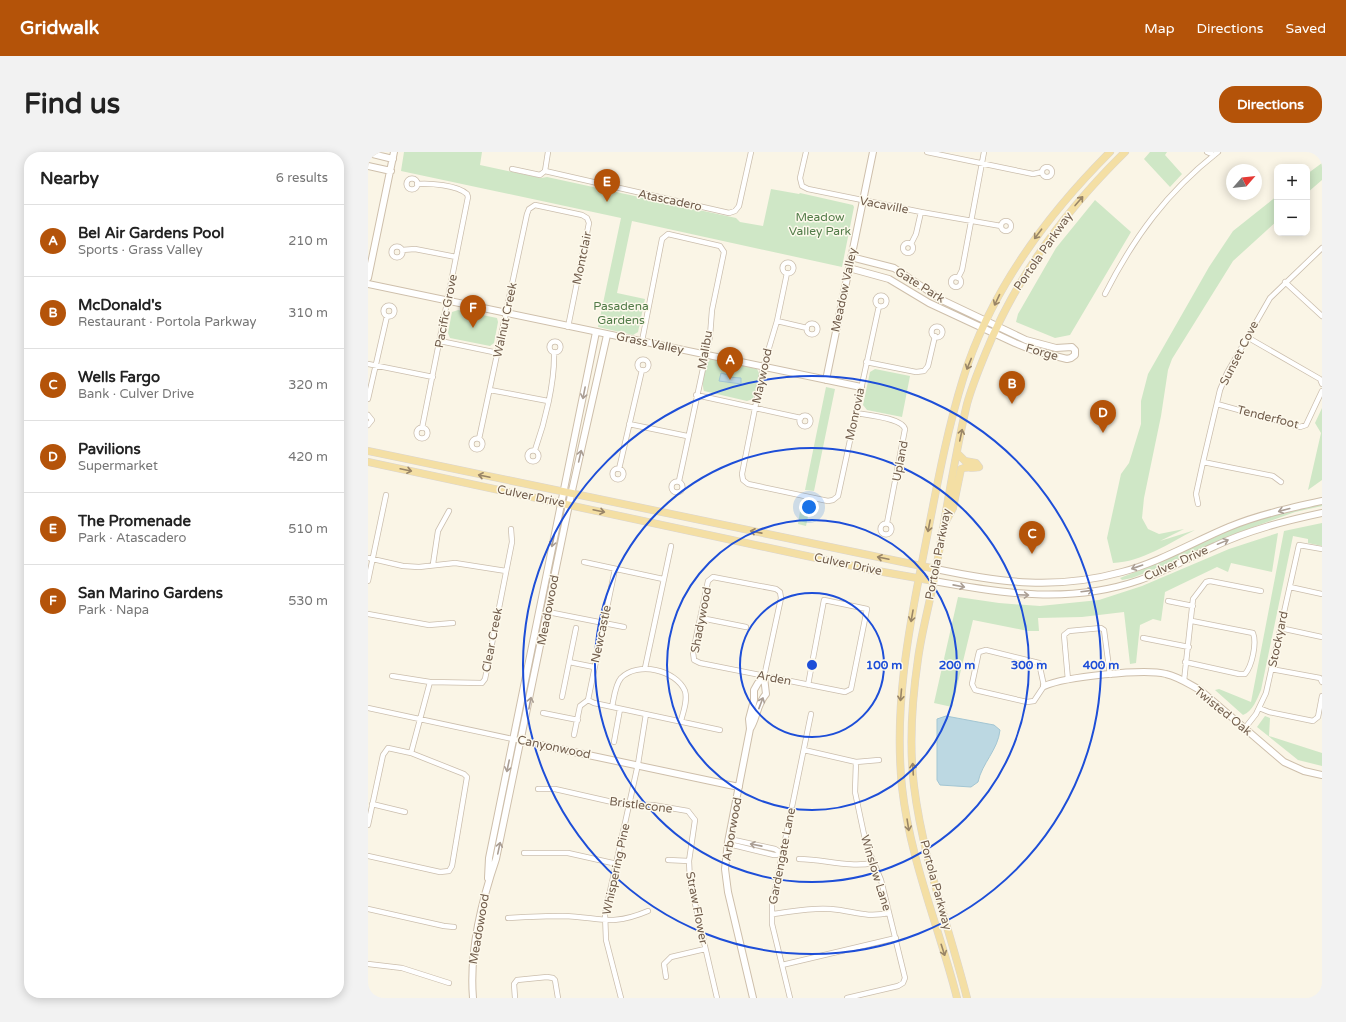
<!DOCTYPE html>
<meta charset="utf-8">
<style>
:root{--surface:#fff;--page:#f2f2f2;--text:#222;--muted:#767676;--line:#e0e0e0;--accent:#b45309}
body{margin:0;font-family:"Varela Round",sans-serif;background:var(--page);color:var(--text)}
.controls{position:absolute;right:12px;top:12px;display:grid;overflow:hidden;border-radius:8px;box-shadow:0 2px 10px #0003}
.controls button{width:36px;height:36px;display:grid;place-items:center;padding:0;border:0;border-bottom:1px solid var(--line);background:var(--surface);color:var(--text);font:20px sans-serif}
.compass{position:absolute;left:858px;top:12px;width:36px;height:36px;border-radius:50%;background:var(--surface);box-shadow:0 2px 10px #0003;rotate:62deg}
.you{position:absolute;left:441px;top:355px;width:14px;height:14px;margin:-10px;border:3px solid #fff;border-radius:50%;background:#1a73e8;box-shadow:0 0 0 6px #1a73e833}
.badge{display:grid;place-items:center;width:26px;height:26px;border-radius:50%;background:var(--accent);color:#fff;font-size:13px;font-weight:700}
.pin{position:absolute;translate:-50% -33px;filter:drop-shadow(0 1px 2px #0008)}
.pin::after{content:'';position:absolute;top:21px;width:14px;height:12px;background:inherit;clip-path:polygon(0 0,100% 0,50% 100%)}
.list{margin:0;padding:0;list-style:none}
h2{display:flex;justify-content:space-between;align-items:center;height:52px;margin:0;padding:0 16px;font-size:17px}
h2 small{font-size:13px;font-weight:400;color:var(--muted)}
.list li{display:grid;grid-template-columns:26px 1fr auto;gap:12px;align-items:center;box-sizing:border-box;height:72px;padding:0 16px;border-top:1px solid var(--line)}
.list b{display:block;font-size:15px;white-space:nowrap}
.list p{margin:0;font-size:13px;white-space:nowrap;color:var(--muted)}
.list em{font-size:13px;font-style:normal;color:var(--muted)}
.map{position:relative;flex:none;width:954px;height:846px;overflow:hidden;border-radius:16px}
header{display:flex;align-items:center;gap:24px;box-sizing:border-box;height:56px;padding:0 20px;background:var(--accent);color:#fff}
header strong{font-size:19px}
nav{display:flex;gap:22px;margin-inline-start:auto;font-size:14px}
.intro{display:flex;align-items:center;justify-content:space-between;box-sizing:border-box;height:96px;padding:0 24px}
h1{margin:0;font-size:28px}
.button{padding:10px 18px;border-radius:16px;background:var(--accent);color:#fff;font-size:14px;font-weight:700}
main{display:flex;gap:24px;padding:0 24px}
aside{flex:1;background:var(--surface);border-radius:16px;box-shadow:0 2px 10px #0003}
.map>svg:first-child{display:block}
.green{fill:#cfe7c6}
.water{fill:#bcd8e2;stroke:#a3c6d3}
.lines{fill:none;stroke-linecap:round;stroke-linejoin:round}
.street-casing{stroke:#cbbead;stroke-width:6}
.secondary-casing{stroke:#cebfab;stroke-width:8}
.primary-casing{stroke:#dad5d1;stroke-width:8}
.street{stroke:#fff;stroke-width:4.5}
.secondary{stroke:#fff;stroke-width:6}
.primary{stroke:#f4dfa4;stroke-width:7}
.oneway{stroke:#998567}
.oneway2{stroke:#aa9e94}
.ring{fill:none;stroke:#1d4ed8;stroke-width:2}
.labels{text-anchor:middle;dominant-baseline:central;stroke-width:3;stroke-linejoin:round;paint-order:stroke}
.street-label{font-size:12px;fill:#725e4d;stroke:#fdf9ec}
.park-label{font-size:12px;fill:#527c49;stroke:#fdf9ec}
.centre{fill:#1d4ed8;stroke:#fdf9ec;stroke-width:2}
.ring-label{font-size:12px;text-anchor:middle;font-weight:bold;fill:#1d4ed8;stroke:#fdf9ec;stroke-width:3;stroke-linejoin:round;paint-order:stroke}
</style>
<header>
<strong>Gridwalk</strong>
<nav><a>Map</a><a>Directions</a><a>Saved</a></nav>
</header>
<div class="intro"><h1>Find us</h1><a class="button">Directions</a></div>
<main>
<aside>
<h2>Nearby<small>6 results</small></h2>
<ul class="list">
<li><span class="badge">A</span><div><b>Bel Air Gardens Pool</b><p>Sports · Grass Valley</p></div><em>210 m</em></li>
<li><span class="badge">B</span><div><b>McDonald's</b><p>Restaurant · Portola Parkway</p></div><em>310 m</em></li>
<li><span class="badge">C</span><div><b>Wells Fargo</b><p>Bank · Culver Drive</p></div><em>320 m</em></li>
<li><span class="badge">D</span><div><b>Pavilions</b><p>Supermarket</p></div><em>420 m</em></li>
<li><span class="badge">E</span><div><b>The Promenade</b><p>Park · Atascadero</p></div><em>510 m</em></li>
<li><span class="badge">F</span><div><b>San Marino Gardens</b><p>Park · Napa</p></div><em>530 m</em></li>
</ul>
</aside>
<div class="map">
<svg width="954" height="846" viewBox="0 0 954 846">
<rect width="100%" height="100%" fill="#faf5e6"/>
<path class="green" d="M36 0H114L112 13 173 26 179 25 368 66 372 70 395 74 403 37 431 42 432 41 485 53 486 55 474 115 264 69 249 141 277 147 270 180 265 183 230 175 253 66 33 19Z
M782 0H799L797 3 814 22 802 35 776 7Z
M954 11V28L939 41V22Z
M909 44V69L865 109 804 207 800 218 793 264 776 346 774 366 780 377 791 382 816 377 792 389 827 378C801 391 774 410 745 411L739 386 753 322 761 311 773 272V249L780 222 841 115 865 79Z
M727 48 763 80 702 183 687 186 648 170 650 162 688 96Z
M90 158 129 166 130 170 126 191 122 194 82 186 80 181 84 160Z
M343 207 389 217 392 223 385 247 379 249 336 239C333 233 337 211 343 207Z
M507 217 542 224 534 265 499 258 495 253 502 220Z
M458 235 467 237 446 339 437 338Z
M954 256V328L940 338 953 281 947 271Z
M434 348 443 350 438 374 430 372Z
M954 352V354L927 360 861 384 798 413 764 426 754 428 752 426 790 411 869 375 906 363Z
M954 371V394L940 391V387L925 384 893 538C889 547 885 559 875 563L847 538 851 537 883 550 916 379Z
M910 381 904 420 863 411 860 420 849 415 797 440 793 469 785 467 772 473 768 511 762 512 756 460 714 465 670 466 671 479H660L605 468 584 555 566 551 590 445 631 451 672 454 731 448 774 434 861 397Z
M897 564 902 566 901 584 954 601V614L930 608 889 575Z"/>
<path class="water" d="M353 221 360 223V225L373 226V232L351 229Z
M578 564 626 573 632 578C630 598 614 611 610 630L603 635 572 633 569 628V567Z"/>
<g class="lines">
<g class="street-casing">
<path id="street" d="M438 0 432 26 434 34 440 37 553 60 633 74
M559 0 665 22 674 20
M839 0 846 3
M674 20a5 5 0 1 1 10 0a5 5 0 1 1-10 0Z
M144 17 172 23 177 19
M177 19 361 61 367 59 371 54 383 0
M177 19 180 0
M38.5 32a5.5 5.5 0 1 1 11 0a5.5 5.5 0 1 1-11 0Z
M49 32C62 31 89 33 99 42L100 45 54 276
M633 74a5 5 0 1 1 10 0a5 5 0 1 1-10 0Z
M535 96a5 5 0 1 1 10 0a5 5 0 1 1-10 0Z
M543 92 548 82 553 60
M23.5 100a5.5 5.5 0 1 1 11 0a5.5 5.5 0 1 1-11 0Z
M34 98 47 97 88 105
M414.5 116a5.5 5.5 0 1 1 11 0a5.5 5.5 0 1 1-11 0Z
M419 121 409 169 395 216 374 322 375 328 380 332 460 349 465 348 470 344 511 154
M583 130a5 5 0 1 1 10 0a5 5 0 1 1-10 0Z
M590 126 594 118 616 0
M917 130 954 164
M737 142C766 85 799 40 850 0
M507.5 149a5.5 5.5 0 1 1 11 0a5.5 5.5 0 1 1-11 0Z
M15.5 159a5.5 5.5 0 1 1 11 0a5.5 5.5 0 1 1-11 0Z
M409 169 439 176
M438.5 177a5.5 5.5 0 1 1 11 0a5.5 5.5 0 1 1-11 0Z
M563.5 180a5.5 5.5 0 1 1 11 0a5.5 5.5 0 1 1-11 0Z
M879 185 952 227 954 232
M72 189 130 201
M274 189 294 87 300 82 352 94 356 100 344 158 342 184 311 329
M181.5 195a5.5 5.5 0 1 1 11 0a5.5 5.5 0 1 1-11 0Z
M269.5 213a5.5 5.5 0 1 1 11 0a5.5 5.5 0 1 1-11 0Z
M498 210 548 220 556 219 560 214 567 184
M0 212 65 225
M122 238 180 249
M328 243 433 266
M0 247 19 164
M849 252 932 275 938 273 954 239
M488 261C500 263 534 266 537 277L519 371
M0 263 4 268 0 273
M431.5 269a5.5 5.5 0 1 1 11 0a5.5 5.5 0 1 1-11 0Z
M261 272 319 284
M48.5 281a5.5 5.5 0 1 1 11 0a5.5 5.5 0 1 1-11 0Z
M103.5 292a5.5 5.5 0 1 1 11 0a5.5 5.5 0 1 1-11 0Z
M111 287 159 62 161 57 167 53 214 63 219 66 221 71 200 175
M167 298C177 270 187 230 186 200
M159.5 304a5.5 5.5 0 1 1 11 0a5.5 5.5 0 1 1-11 0Z
M835 310 905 324 913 330
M244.5 322a5.5 5.5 0 1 1 11 0a5.5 5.5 0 1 1-11 0Z
M251 317 274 218
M303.5 335a5.5 5.5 0 1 1 11 0a5.5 5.5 0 1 1-11 0Z
M830 352 828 342 835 310 852 238 859 221 902 146 954 96
M512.5 377a5.5 5.5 0 1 1 11 0a5.5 5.5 0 1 1-11 0Z
M0 406 35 414 51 415 87 411 138 419
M216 410 295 427
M65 412 70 379 81 359
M0 429 18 343
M922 435 954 442
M800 449 825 454
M180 460 256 475
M0 462 61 473 85 471
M333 466 378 475
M912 476 954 485
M775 486 821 495
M618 498 671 511 676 534 666 549 659 550 607 538 604 532 610 504 611 500Z
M201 510 226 515
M817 510 871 522H877C884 514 889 491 885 481L824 469
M277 516 303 394
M903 517 952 526 954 530
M24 524 62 530 114 531 117 527 144 390 143 377
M396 525 413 446 412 440 408 437 345 425 340 429 325 500 326 508 332 511 477 540 483 537 499 457 456 448 440 533
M700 528 696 483 701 479 733 476 736 478 742 523
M816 529 825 447 838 430 842 429 893 439
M194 545 208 476
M220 548 226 551 352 578
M220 548 247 417
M244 555C246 546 247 533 253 526 270 509 308 518 317 539 320 549 315 560 313 569
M0 556 154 589
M891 556 901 560 945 569 950 565 954 544
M175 561 210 568
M877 576 888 562 898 541 931 393 954 397
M206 583 212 554 220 548
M246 590 252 557
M436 598 488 610 511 608
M43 601 62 530
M170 637H187L253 652 285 653 320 659 327 668 321 709 322 730 349 846
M4 652 37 660
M0 673 15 603 20 596 43 601 96 622 99 625 84 714 81 719 72 720 0 704
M360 690 366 688 407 697 415 702
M360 690 365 693 406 703 415 702
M156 701H200L249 712
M431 707C455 707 481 716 505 711
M300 708 321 709
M0 757 76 774 86 775
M404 762C423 760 443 755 463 757 486 759 497 766 521 761
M140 766C158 765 177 764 195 764 232 765 242 775 280 759
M0 812 34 816 81 831
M414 813 528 786
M298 825 296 812 303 805 337 797
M147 846 146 832 149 828 179 825 185 826 187 828 190 846
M253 846 238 788 237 762 270 612 278 562
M422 846 404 772V752L443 562
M479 846 530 834 535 831 537 826 513 728 498 692 487 640 488 610"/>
</g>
<g class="secondary-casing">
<path id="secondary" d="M0 1 25 7
M0 14 23 19
M481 116 521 127 561 151 647 191 667 199 699 207 703 206 707 203V198L704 195 688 196 658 188 574 148 526 116 483 105
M0 126 26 0
M0 132 493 235
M458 228 505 0
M568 417C634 431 688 438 754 420 792 410 825 390 861 375 890 363 922 356 954 349
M566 429C636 442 703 452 772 428 798 419 822 405 847 394 881 378 917 369 954 361
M676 534C697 525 776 516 798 522 811 525 821 532 832 538L916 610 936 619 954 623
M382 577C389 566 389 552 398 542L396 525
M154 589 371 635
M120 726 121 706 228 180
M105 846C101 799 113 751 128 707L203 343 239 183
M385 846 360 740 357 717 360 690 382 577 381 567 386 548V538L390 531 396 525"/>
</g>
<g class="primary-casing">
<path id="primary" d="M0 299 568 417
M589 301 597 309 608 311 611 315
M0 310 504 418 566 429
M578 369 585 356 593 317C599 314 604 317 611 315
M589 846C571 775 542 708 534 635 526 557 540 480 555 405 567 345 577 285 595 227 622 139 678 64 742 0
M599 846C581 775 555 707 546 634 541 593 544 548 550 507 554 477 563 447 568 417 578 362 586 306 599 252 604 234 611 217 618 200 649 123 698 58 757 0"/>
</g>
<use href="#street" class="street"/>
<use href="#secondary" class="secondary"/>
<use href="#primary" class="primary"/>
</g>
<defs><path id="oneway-shaft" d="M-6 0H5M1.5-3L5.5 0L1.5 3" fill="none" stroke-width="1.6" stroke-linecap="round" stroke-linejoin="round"/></defs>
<g class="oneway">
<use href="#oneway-shaft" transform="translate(711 49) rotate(-49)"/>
<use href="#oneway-shaft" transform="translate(670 82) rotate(127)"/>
<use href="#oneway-shaft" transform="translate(629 148) rotate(115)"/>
<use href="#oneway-shaft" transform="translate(601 212) rotate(112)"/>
<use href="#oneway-shaft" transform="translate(593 283) rotate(-78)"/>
<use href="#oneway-shaft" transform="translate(38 318) rotate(12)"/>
<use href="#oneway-shaft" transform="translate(116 324) rotate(-168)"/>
<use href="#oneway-shaft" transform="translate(231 359) rotate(12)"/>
<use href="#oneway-shaft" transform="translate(561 374) rotate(101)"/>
<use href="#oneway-shaft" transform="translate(388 380) rotate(-169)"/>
<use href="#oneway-shaft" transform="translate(515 406) rotate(-168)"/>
<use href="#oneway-shaft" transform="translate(544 464) rotate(100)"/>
<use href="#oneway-shaft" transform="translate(533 543) rotate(95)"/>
<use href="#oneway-shaft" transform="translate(545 617) rotate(-93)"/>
<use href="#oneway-shaft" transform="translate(540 673) rotate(81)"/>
<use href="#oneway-shaft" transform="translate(575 798) rotate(72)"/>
</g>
<g class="oneway2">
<use href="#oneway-shaft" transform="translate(216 241) rotate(101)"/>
<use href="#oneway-shaft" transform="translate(212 304) rotate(-77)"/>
<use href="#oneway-shaft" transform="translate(916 358) rotate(165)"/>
<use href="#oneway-shaft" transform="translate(185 389) rotate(102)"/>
<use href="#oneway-shaft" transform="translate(855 390) rotate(-22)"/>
<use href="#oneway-shaft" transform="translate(769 415) rotate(161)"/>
<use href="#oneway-shaft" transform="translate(591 434) rotate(11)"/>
<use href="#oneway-shaft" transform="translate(719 439) rotate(-7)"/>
<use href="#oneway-shaft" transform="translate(655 443) rotate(2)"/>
<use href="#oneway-shaft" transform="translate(162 551) rotate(-79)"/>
<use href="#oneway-shaft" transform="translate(393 551) rotate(-69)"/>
<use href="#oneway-shaft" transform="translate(140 614) rotate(102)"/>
<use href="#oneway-shaft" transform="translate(388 693) rotate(-169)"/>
<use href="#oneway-shaft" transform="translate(131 696) rotate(-78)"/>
</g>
<g class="ring">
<circle cx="444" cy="513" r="72"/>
<circle cx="444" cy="513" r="145"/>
<circle cx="444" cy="513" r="217"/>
<circle cx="444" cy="513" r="289"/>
</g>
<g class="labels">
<g class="street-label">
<text transform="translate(302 48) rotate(12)">Atascadero</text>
<text transform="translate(516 53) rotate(11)">Vacaville</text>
<text transform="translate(675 99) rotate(-55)">Portola Parkway</text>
<text transform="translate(214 106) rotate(-78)">Montclair</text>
<text transform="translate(552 133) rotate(32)">Gate Park</text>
<text transform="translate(476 138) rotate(-78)">Meadow Valley</text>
<text transform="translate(78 159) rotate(-79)">Pacific Grove</text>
<text transform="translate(137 168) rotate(-78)">Walnut Creek</text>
<text transform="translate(282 191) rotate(12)">Grass Valley</text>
<text transform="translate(337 198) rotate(-80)">Malibu</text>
<text transform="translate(674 200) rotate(16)">Forge</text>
<text transform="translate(871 201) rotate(-63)">Sunset Cove</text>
<text transform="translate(394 224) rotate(-78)">Maywood</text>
<text transform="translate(487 262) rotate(-78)">Monrovia</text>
<text transform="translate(900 265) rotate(14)">Tenderfoot</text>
<text transform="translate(532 309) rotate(-79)">Upland</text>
<text transform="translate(163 344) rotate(12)">Culver Drive</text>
<text transform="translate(570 402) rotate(-79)">Portola Parkway</text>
<text transform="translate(808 411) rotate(-24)">Culver Drive</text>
<text transform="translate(480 412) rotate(12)">Culver Drive</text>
<text transform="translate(180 458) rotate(-79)">Meadowood</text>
<text transform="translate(333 468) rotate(-79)">Shadywood</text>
<text transform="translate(233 482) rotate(-78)">Newcastle</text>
<text transform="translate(910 487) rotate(-78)">Stockyard</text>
<text transform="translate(124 488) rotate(-79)">Clear Creek</text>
<text transform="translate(406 526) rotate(11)">Arden</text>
<text transform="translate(855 559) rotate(39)">Twisted Oak</text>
<text transform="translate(186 595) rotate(12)">Canyonwood</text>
<text transform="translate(273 653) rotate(7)">Bristlecone</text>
<text transform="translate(364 677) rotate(-80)">Arborwood</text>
<text transform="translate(414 704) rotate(-79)">Gardengate Lane</text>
<text transform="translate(248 717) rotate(-78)">Whispering Pine</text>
<text transform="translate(508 721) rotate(73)">Winslow Lane</text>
<text transform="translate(568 733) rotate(75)">Portola Parkway</text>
<text transform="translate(329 756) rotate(79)">Straw Flower</text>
<text transform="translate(111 777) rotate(-80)">Meadowood</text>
</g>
<g class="park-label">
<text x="452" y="65">Meadow<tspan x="452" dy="14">Valley Park</tspan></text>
<text x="253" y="154">Pasadena<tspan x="253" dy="14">Gardens</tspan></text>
</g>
</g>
<circle cx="444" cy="513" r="6" class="centre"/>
<g class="ring-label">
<text x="516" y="517">100 m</text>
<text x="589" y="517">200 m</text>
<text x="661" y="517">300 m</text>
<text x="733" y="517">400 m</text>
</g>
</svg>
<div class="controls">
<button>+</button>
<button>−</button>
</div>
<svg class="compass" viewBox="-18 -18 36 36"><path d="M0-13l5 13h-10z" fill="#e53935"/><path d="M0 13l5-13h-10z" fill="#767676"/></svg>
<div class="you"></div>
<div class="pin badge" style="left:362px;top:228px">A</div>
<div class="pin badge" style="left:644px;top:252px">B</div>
<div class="pin badge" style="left:664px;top:402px">C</div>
<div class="pin badge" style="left:735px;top:281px">D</div>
<div class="pin badge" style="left:239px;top:50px">E</div>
<div class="pin badge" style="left:105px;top:176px">F</div>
</div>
</main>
